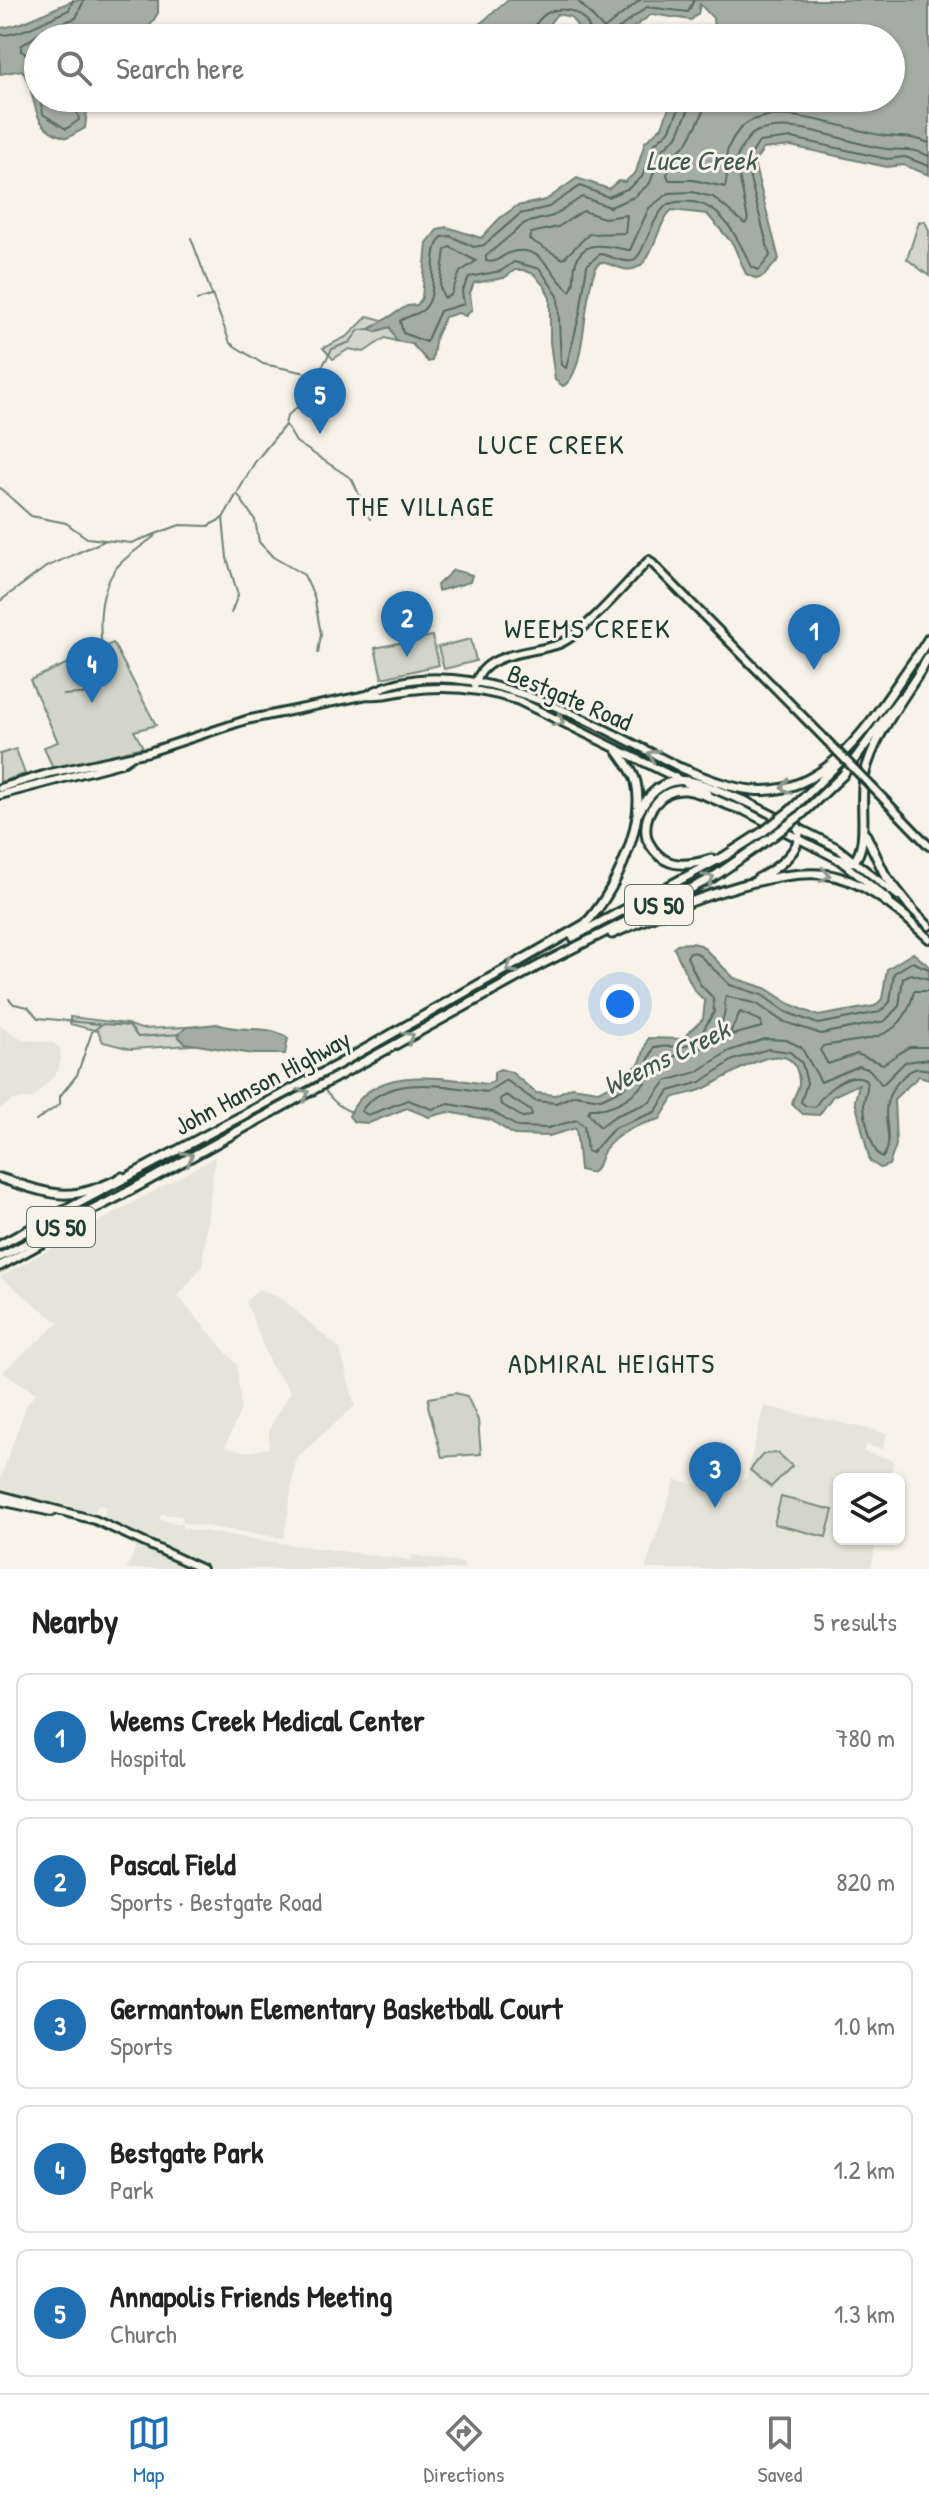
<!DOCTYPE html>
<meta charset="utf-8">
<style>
:root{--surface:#fff;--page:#f2f2f2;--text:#222;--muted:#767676;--line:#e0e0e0;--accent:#1f6fb2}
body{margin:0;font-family:"Patrick Hand",sans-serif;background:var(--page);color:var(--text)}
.controls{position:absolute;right:24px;bottom:24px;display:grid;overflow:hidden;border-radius:12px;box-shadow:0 2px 6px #0004}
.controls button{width:72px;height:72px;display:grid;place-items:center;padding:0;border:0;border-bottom:2px solid var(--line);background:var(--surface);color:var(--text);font:40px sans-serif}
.you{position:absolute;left:620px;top:1004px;width:28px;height:28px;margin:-20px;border:6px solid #fff;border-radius:50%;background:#1a73e8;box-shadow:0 0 0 12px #1a73e833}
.badge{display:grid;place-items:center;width:52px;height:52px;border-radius:50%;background:var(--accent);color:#fff;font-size:26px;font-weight:700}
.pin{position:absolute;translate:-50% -66px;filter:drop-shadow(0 2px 4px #0008)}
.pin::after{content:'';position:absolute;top:42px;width:28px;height:24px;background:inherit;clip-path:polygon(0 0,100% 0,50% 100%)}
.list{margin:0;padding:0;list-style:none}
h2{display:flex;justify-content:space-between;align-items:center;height:104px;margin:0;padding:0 32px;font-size:34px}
h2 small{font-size:26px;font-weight:400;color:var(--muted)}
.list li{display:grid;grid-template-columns:52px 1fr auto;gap:24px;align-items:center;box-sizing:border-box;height:128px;margin:0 16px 16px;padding:0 16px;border:2px solid var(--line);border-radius:12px}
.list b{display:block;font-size:30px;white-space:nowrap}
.list p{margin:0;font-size:26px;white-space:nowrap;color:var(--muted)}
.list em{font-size:26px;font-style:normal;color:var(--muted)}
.icon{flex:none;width:44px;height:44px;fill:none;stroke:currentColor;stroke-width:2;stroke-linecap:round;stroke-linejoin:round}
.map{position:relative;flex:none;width:929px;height:1569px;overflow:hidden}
.search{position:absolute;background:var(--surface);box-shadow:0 2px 6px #0004;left:24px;right:24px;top:24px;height:88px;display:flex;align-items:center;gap:20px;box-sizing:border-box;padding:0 28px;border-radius:44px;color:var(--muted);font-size:30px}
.sheet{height:824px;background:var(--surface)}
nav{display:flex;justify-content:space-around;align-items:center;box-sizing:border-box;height:112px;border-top:2px solid var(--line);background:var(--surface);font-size:22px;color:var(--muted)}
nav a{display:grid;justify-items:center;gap:4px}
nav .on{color:var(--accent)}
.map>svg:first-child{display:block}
.built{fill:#e5e4d9}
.green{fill:#d3d5ca;stroke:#79897f;stroke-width:2}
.water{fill:#a4ada3;stroke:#6f8077;stroke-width:2}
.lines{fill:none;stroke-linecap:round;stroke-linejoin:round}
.shore{stroke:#546a60;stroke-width:2}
.stream{stroke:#6f8077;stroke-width:2}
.major-casing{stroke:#1f3d34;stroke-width:12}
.highway-casing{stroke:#1f3d34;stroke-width:13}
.major{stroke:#f7f3e8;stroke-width:6}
.highway{stroke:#f7f3e8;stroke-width:7}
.major-bridge-casing{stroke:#1f3d34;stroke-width:12;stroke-linecap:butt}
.highway-bridge-casing{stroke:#1f3d34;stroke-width:13;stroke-linecap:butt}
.major-bridge{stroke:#f7f3e8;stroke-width:6}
.highway-bridge{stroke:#f7f3e8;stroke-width:7}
.oneway{stroke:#8b988e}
.labels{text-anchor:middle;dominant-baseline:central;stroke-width:6;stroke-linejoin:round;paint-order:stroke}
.shield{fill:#f7f3e8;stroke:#60746a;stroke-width:2}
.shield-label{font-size:24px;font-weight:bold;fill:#1f3d34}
.street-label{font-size:26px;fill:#1f3d34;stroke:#f7f3e8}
.water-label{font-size:28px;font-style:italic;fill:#405950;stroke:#f7f3e8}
.neighbourhood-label{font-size:28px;letter-spacing:2px;fill:#1f3d34;stroke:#f7f3e8}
</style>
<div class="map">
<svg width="929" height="1569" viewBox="0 0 929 1569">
<rect width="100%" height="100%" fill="#f7f3e8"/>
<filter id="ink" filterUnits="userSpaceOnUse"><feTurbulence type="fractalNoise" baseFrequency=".0125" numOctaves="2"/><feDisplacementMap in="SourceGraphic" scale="16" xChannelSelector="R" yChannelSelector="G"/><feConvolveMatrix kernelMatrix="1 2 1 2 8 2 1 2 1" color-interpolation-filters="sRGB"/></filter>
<g filter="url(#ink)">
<path class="built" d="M0 1025 22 1039 53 1043 60 1048 61 1059 58 1071 33 1098 13 1100 0 1109Z
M215 1157 202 1267 178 1296 237 1365 241 1409 225 1447 247 1452 269 1448V1429L291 1391 271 1366 246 1302 258 1289 281 1298 340 1349 355 1406 296 1458 284 1538 182 1523V1516L161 1514 160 1520 182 1524V1528L286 1544 411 1560 413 1555 463 1563 465 1569H212L103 1518 106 1507 99 1505 94 1513 0 1490V1479L27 1404 36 1393 2 1372 59 1323 0 1277Z
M764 1406 887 1433 883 1449 865 1445 863 1452 894 1460 890 1479H839V1539H877L871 1569H645L675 1480 736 1493 740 1479H746Z
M138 1544 196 1569H126Z"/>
<path class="green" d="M925 221 929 231V276L907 259 919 222Z
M368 316 386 321 383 324 394 331 396 341 385 338 364 352 349 349 333 359 323 348 348 336Z
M432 636 439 665 382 678 375 648Z
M471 639 476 661 444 669 438 647Z
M113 643 156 725 134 731 143 747 53 769 44 747 58 742 30 680Z
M16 749 25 774 0 782V754Z
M70 1017 127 1024 141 1029 188 1027 177 1035 185 1043 206 1044 131 1049 103 1042 98 1031 70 1024Z
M455 1393 467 1396 478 1420 481 1454 442 1457 428 1406 429 1398Z
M778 1453 792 1466 771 1487 750 1470 763 1454Z
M781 1497 833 1510 826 1537 774 1524Z"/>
<path class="water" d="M76 0H158V13L150 26 128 30 117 38H38V98H81L87 111 85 128 67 138C26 127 41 100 22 70L0 74V28C24 26 51 8 76 0Z
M508 0H929V175L904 165 887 167 791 146 763 149 754 163 779 259 764 276 757 279 746 274 733 244 707 214 672 210C654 225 654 275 624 269 616 267 608 263 600 262 581 282 589 373 563 386L555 380 550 342V298L545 287 534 274 523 270H515L504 278 474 283 470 293 472 309 466 316 458 313 445 317 436 336 432 361 428 362 412 344 396 341 390 327 375 332 370 329 407 306 417 305 422 298 427 243 438 229 447 227 481 238 500 218 517 206 546 200 577 178 609 189 618 181 625 182 636 172 645 142 662 127 669 108 678 98H891V38H715L713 18 700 4 698 14 691 20 652 14 619 38H585L571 17 557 14 538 38H484L481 23Z
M453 570 472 575 470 582 438 591 437 585Z
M692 943 701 945 734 978 765 988 790 1004 818 1016 875 1006 882 999 887 969 913 953 929 966V1079L919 1076 894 1099 896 1145 889 1165 880 1168 870 1161 855 1101 859 1084 833 1096 819 1115 803 1114 792 1104C793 1096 800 1089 799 1081 795 1025 724 1081 703 1089 694 1093 683 1094 673 1098L660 1119C640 1124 616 1132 604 1151 599 1160 600 1168 591 1173L580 1170 576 1128 549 1136 514 1135 491 1120 448 1112 429 1117 407 1108 369 1123 354 1122 349 1116C372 1063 442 1078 487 1084L494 1081V1072L500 1069 511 1072 536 1093 555 1095 572 1087 598 1091 618 1082 640 1063 648 1038 682 1039 703 1019 705 1001 694 990 674 948 677 944Z
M217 1024C244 1034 267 1023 288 1038L285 1054H253L185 1043 177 1035 188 1027Z"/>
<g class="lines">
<path class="shore" d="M577 0 604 29 640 0
M0 35C24 35 46 19 69 10L73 0
M531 38C537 0 587 0 592 38
M616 38 618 29 647 7 688 12 694 0
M38 61 21 51V46L47 28 76 18 84 0
M40 98 43 114 66 129 79 120 74 98
M684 98 669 131 653 145 642 177 629 188 608 197 580 186 549 207 520 214 484 245 474 247 450 236 442 237C426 253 441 295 423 310 417 315 408 315 400 321L403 333 426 342 440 311 464 304 462 292 469 277 501 271 514 262 540 269 558 296 561 365 566 368 580 313 587 265 600 254C609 255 622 263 631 261 645 258 649 219 668 204 717 191 734 232 752 267L759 270 770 256 746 163 759 142 792 138 887 159 905 157 929 166
M694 98 677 136 662 150 650 183 634 197 610 207 582 197 553 216 525 223 486 256V261C497 264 499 257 509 253 542 241 552 278 570 291 576 284 573 276 575 266 582 235 610 248 630 250L649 208 669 193 692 192 713 197 745 224 748 220 736 160C740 150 747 135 758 131 801 118 846 144 887 149 907 151 908 147 929 156
M706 98 702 115 687 143 673 156 667 175 669 180H693L725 187C732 164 717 157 739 130 768 96 851 132 887 136 903 138 913 136 929 143
M583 211 604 218 627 215 625 233 589 234 563 259 529 239 531 233 558 227Z
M450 247 476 261 460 272 451 295 444 298 440 287 445 250Z
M929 969 912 962 894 973 890 1002 880 1012 818 1024 786 1012 762 995 730 985 697 953 690 952 687 957 700 984 713 998 714 1012 700 1036 686 1046 654 1047 645 1069 622 1089 601 1099 575 1095 556 1103 535 1101 506 1080 487 1092C447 1087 389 1072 361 1111L368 1115 408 1100 432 1109 449 1104 493 1112 518 1127 548 1128 577 1120 584 1126 587 1151 592 1153 614 1128 655 1112 669 1091 701 1082 733 1060 768 1049 790 1052 802 1063 807 1083 801 1102 806 1106 815 1107C824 1092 847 1070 865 1079 870 1090 864 1094 864 1104 864 1117 872 1152 882 1158 901 1137 867 1108 905 1075 913 1068 919 1067 929 1070
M929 979 911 974 903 978 899 1006 885 1021 821 1034 782 1021 757 1004 726 996C723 1002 726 1007 724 1015 716 1047 692 1056 664 1057 649 1083 622 1111 590 1109L588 1113 600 1127 615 1116 650 1102 666 1081 697 1072 729 1051 765 1039 786 1040 801 1047 821 1082 859 1066 870 1070 882 1085 905 1062 929 1059
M929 991H914C903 1043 867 1038 823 1046L820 1050 828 1064 857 1054 883 1064 909 1047H929
M740 1012 761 1021 762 1027 732 1035 731 1031Z
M506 1095 531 1111 532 1116 522 1117 501 1104 500 1099Z"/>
<path class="stream" d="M191 238 230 343 263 364 316 375
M197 300 211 296
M286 425 296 442 352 479 370 519
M0 488 31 516 66 523 87 538 131 543 180 525 208 526 223 518 255 462 285 425 287 416 302 403 332 349 350 342 359 330 370 329
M238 495 255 520 259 542 273 557 304 575 314 596 321 634 318 653
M223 518 227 558 238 595 231 613
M0 601 46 567 106 540
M107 688C102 649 91 601 117 567 127 555 144 545 156 535
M63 695 95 693
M9 999 14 1004 28 1007 38 1018C60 1020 78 1022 99 1024
M301 1062 316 1074
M320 1079C323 1092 338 1108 352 1112
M36 1121 60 1104V1096L77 1075 92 1032 102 1024 129 1026 138 1037 180 1034"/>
<g class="major-casing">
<path id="major" d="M475 685C483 651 531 654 559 644 583 635 629 580 649 560L827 741
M367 695C383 697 396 692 411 690 448 685 484 689 519 701L707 793
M0 788 50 773 149 752 246 720 367 695C462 642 600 728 685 770
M873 788 929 846
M0 795 121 763 130 757
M745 801 836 847 898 896
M739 808 838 859 889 900
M909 906 929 926
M905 917 929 939
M0 1495 95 1520 202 1569
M0 1501 52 1512"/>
</g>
<g class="highway-casing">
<path id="highway" d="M915 660 929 638
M681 768C704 777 728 788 752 790 832 798 877 711 917 656
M791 810 842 760
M638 814C667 757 704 787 747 802
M801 815 843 775 900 698
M866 835 885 875 912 909
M711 859C683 868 661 868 647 839 644 826 647 813 656 803 680 773 714 803 740 809
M838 859 853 862C870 847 859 802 864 778 872 736 907 695 928 658
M757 879C775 870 805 849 798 827
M612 934C666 910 781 861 838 877 864 884 886 901 907 918
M573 937 725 856 764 831
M0 1178C53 1195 70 1204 122 1177
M0 1245 339 1064 585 924C614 895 646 824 636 782 633 770 624 760 617 750
M0 1257 120 1196 540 965 712 878 773 836
M0 1266 78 1223"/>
</g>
<use href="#major" class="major"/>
<use href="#highway" class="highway"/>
<g class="major-bridge-casing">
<path id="major-bridge" d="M827 741 873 788"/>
</g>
<g class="highway-bridge-casing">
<path id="highway-bridge" d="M764 831 791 810
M773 836 801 815"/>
</g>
<use href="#major-bridge" class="major-bridge"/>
<use href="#highway-bridge" class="highway-bridge"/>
</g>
<defs><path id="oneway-chevron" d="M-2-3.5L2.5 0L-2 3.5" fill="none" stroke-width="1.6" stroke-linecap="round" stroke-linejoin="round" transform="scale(2)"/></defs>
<g class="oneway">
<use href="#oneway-chevron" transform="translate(559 721) rotate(27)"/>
<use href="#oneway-chevron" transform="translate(653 755) rotate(-155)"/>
<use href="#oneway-chevron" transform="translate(786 787) rotate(168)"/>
<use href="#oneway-chevron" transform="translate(825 875) rotate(9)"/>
<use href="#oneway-chevron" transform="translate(709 879) rotate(-30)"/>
<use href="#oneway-chevron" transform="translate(511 968) rotate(151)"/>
<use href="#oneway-chevron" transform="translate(409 1037) rotate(-29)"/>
<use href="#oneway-chevron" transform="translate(304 1094) rotate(-28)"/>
<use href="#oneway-chevron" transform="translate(188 1157) rotate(-29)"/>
</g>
</g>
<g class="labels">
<g class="shield">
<rect x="625" y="885" width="68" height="40" rx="6"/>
<rect x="27" y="1207" width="68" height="40" rx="6"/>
</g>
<g class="shield-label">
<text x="659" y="905">US 50</text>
<text x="61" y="1227">US 50</text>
</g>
<g class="street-label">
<text transform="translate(570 697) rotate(23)">Bestgate Road</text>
<text transform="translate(262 1082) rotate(-28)">John Hanson Highway</text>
</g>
<g class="water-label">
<text x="701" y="160">Luce Creek</text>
<text transform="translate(666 1057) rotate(-26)">Weems Creek</text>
</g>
<g class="neighbourhood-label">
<text x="552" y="444">LUCE CREEK</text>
<text x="421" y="506">THE VILLAGE</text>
<text x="588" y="628">WEEMS CREEK</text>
<text x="612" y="1363">ADMIRAL HEIGHTS</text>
</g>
</g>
</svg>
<div class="controls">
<button><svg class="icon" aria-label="layers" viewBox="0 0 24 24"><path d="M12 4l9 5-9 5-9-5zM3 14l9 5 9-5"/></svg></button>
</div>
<div class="you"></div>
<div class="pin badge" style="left:814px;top:670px">1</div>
<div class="pin badge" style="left:407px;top:657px">2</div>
<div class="pin badge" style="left:715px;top:1508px">3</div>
<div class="pin badge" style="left:92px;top:703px">4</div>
<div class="pin badge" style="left:320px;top:434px">5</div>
<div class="search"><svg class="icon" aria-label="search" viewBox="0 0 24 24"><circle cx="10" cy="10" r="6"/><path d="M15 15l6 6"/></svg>Search here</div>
</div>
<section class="sheet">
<h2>Nearby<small>5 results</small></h2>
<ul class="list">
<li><span class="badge">1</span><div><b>Weems Creek Medical Center</b><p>Hospital</p></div><em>780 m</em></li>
<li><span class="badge">2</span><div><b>Pascal Field</b><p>Sports · Bestgate Road</p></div><em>820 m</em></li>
<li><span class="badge">3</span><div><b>Germantown Elementary Basketball Court</b><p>Sports</p></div><em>1.0 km</em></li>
<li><span class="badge">4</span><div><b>Bestgate Park</b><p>Park</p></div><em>1.2 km</em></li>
<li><span class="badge">5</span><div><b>Annapolis Friends Meeting</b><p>Church</p></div><em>1.3 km</em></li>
</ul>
</section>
<nav>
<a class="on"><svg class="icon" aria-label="map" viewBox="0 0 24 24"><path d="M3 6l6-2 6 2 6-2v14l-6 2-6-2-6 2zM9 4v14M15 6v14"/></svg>Map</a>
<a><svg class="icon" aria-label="directions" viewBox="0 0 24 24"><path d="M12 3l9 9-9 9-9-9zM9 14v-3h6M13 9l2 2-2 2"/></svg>Directions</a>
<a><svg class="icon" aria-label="saved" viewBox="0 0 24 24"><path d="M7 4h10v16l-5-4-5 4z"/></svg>Saved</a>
</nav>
